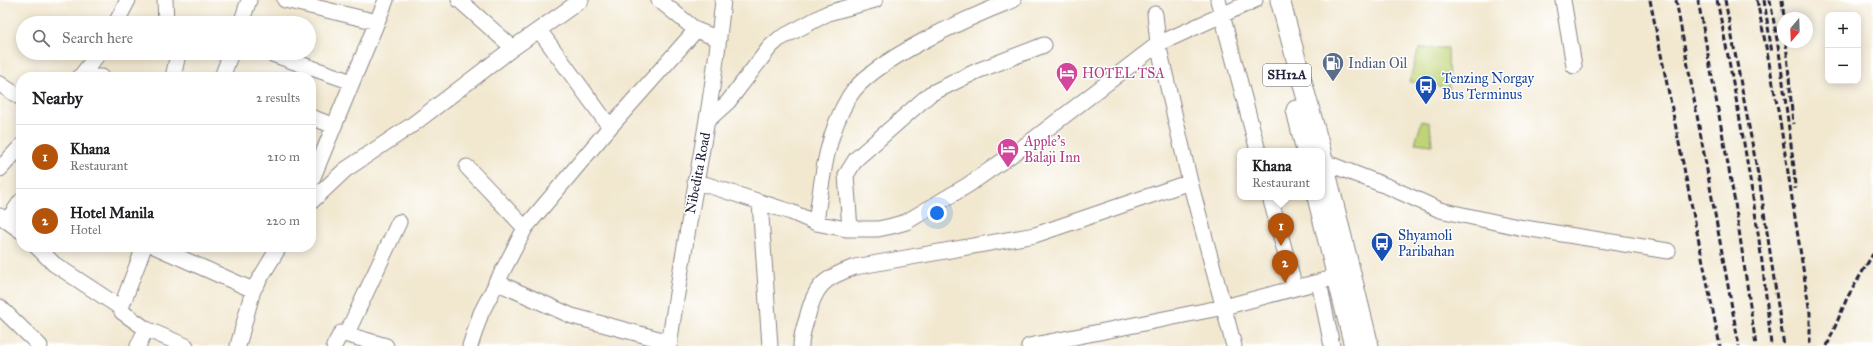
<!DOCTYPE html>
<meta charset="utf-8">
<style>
:root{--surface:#fff;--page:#f6f6f6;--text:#202124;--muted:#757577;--line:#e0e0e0;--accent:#b45309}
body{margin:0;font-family:"IM FELL Great Primer",serif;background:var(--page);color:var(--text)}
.controls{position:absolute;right:12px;top:12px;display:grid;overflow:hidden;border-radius:8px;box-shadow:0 2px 10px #0003}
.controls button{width:36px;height:36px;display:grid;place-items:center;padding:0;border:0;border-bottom:1px solid var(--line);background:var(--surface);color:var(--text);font:20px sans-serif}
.compass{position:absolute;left:1777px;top:12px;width:36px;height:36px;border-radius:50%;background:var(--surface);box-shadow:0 2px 10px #0003;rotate:199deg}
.you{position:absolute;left:937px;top:213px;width:14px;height:14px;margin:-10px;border:3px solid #fff;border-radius:50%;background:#1a73e8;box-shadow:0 0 0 6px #1a73e833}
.badge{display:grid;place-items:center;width:26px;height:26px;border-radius:50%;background:var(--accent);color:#fff;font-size:13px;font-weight:700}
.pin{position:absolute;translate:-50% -33px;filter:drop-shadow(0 1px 2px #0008)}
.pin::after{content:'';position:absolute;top:21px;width:14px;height:12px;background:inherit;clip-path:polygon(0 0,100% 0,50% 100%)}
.popup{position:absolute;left:1237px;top:148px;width:88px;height:52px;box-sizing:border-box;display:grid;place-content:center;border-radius:8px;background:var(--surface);filter:drop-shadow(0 1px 3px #0005);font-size:13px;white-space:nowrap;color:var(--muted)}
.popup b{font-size:15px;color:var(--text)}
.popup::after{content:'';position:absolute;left:50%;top:100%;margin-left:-8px;border:8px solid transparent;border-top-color:var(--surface)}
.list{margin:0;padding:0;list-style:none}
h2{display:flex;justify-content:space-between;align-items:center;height:52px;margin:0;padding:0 16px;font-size:17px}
h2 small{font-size:13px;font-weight:400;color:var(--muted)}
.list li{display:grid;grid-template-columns:26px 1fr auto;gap:12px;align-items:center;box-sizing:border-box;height:64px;padding:0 16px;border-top:1px solid var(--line)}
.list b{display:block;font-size:15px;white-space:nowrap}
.list p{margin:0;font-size:13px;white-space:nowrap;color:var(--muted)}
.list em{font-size:13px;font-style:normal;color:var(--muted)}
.icon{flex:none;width:22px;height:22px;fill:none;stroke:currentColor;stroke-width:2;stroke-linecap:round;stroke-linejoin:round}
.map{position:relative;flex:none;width:1873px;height:346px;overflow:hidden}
.search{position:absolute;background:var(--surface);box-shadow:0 2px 10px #0003;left:16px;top:16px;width:300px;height:44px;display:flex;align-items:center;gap:10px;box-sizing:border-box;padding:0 14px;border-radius:22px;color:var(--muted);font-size:15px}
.panel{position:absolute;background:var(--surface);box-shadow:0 2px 10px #0003;left:16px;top:72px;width:300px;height:180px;border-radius:16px}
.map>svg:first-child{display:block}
.green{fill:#bfd477;stroke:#707b59}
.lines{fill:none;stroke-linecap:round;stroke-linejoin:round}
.minor-casing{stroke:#8a8586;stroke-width:17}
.major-casing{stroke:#8a8586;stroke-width:21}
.minor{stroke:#fff;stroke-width:15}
.major{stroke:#fff;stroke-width:19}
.rail{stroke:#22223b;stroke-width:3;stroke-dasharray:6 3;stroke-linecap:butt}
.labels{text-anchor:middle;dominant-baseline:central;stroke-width:3;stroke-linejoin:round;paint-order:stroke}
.shield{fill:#fff;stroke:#646476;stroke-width:1}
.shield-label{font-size:13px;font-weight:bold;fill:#22223b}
.service-label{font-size:14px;fill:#4e5e75;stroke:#fff;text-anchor:start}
.hotel-label{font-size:14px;fill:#b23c85;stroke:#fff;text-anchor:start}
.transit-label{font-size:14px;fill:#164399;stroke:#fff;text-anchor:start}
.street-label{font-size:14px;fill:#22223b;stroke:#fff}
</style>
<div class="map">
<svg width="1873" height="346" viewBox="0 0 1873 346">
<rect width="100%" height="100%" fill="#fff"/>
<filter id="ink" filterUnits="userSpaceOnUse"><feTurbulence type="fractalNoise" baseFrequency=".025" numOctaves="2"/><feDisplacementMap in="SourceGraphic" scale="8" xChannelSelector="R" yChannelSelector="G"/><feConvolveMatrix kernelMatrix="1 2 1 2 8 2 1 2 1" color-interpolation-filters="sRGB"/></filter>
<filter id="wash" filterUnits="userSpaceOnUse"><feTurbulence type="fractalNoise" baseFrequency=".012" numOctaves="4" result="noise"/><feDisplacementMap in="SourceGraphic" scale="16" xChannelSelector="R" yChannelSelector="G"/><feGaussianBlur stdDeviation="0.9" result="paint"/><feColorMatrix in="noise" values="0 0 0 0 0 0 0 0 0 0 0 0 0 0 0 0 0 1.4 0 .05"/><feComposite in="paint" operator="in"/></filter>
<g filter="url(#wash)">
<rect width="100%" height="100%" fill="#f2e8d0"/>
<path class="green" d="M1419 48H1448L1449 91 1428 82H1409Z
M1422 121 1430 123 1432 145 1415 143Z"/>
</g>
<g filter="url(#ink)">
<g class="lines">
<g class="minor-casing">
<path id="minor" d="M165 0 166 23
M285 0 377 22
M459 0 513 48
M659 0 696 30 719 39
M1218 0 1258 151
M1563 0 1574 66
M1155 14 1158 44 1190 182 1234 346
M116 23 128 0
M241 23 249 0
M539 30 610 127
M269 53 352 82
M80 77 99 53
M95 77H102
M173 77 177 59 174 53
M222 77 231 53
M0 84 21 98
M311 117 334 126
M708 120 728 102 770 47 779 39 828 13 875 0
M1324 162 1389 187 1440 210 1518 227 1668 251
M467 167 525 228
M0 169 21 146
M695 181 791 212 816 223 846 229H878L892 226 906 222 968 185 1030 142 1158 44 1255 0
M311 182 386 0
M1270 197 1295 288
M311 202 345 170 412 125 513 48 581 0
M760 202 770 346
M0 216 21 231
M7 221 21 201
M816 223C822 179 826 135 849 97 871 60 972 16 1013 0
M850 229 846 175 856 159 930 94 977 71 1044 45
M37 247 54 264 121 308
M144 247 121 308 122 312 146 329 186 346
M156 247 253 290
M496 282 572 316 670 342
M1319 282 1332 346
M0 307 40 346
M347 333 399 222
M138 346 146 329
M238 346 253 290 279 247
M334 346 341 333 386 346
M470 346 481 313 525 228 610 127 696 30
M669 346C685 230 712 116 723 0
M801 346C801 336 804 327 807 318 815 285 824 278 855 267L1035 235 1190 182
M1029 346 1224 307 1337 277"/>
</g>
<g class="major-casing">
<path id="major" d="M1280 0 1321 151
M1296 110 1306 151
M1322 156 1369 346
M1317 197 1354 346"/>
</g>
<use href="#minor" class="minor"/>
<use href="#major" class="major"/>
<path class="rail" d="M1650 0 1720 346
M1676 0 1739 346
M1698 0 1735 203 1756 346
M1717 0C1740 115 1761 230 1771 346
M1725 0 1760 185 1784 346
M1757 0 1779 115 1810 313V346
M1764 0 1772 53
M1770 0 1779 51 1794 168 1795 189
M1782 0 1784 18
M1786 42 1793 124
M1827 346 1847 298 1873 254"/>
</g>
</g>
<defs>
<g id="fuel-pin" transform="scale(1.15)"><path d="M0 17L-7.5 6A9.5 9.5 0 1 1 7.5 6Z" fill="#5c6f8a" stroke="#fff"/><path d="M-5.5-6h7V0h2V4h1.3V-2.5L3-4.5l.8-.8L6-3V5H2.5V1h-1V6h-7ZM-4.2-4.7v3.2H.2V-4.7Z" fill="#fff"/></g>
<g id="hotel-pin" transform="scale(1.15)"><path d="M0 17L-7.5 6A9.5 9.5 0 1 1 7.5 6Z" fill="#d1479c" stroke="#fff"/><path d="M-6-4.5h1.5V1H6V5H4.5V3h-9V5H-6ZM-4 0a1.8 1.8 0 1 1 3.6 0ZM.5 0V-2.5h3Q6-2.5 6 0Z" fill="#fff"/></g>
<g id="bus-pin" transform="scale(1.15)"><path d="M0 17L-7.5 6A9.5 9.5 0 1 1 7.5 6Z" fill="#1a4fb4" stroke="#fff"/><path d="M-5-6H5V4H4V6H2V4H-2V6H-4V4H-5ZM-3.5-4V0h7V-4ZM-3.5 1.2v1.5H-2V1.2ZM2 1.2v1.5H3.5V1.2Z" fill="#fff"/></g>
</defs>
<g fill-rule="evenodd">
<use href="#fuel-pin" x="1333" y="63"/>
<use href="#hotel-pin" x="1067" y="73"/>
<use href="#bus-pin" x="1426" y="86"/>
<use href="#hotel-pin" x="1008" y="149"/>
<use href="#bus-pin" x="1382" y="243"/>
</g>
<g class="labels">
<rect class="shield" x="1263" y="64" width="48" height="22" rx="3"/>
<g class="shield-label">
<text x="1287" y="75">SH12A</text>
</g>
<g class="service-label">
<text x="1348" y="63">Indian Oil</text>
</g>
<g class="hotel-label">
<text x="1082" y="73">HOTEL TSA</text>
<text x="1024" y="141">Apple's<tspan x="1024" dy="16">Balaji Inn</tspan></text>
</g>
<g class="transit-label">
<text x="1442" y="78">Tenzing Norgay<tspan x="1442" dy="16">Bus Terminus</tspan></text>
<text x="1398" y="235">Shyamoli<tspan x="1398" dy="16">Paribahan</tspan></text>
</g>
<g class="street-label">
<text transform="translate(698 173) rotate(-79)">Nibedita Road</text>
</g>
</g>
</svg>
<div class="controls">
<button>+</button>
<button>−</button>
</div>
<svg class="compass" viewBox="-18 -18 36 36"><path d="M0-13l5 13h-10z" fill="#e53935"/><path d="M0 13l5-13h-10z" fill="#757577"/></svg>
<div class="you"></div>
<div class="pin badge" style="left:1281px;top:246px">1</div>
<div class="popup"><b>Khana</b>Restaurant</div>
<div class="pin badge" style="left:1285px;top:283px">2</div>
<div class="search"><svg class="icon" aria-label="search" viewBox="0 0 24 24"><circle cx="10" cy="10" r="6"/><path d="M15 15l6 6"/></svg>Search here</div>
<section class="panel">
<h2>Nearby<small>2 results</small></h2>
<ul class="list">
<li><span class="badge">1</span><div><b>Khana</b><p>Restaurant</p></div><em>210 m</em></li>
<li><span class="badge">2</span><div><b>Hotel Manila</b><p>Hotel</p></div><em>220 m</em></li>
</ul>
</section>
</div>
